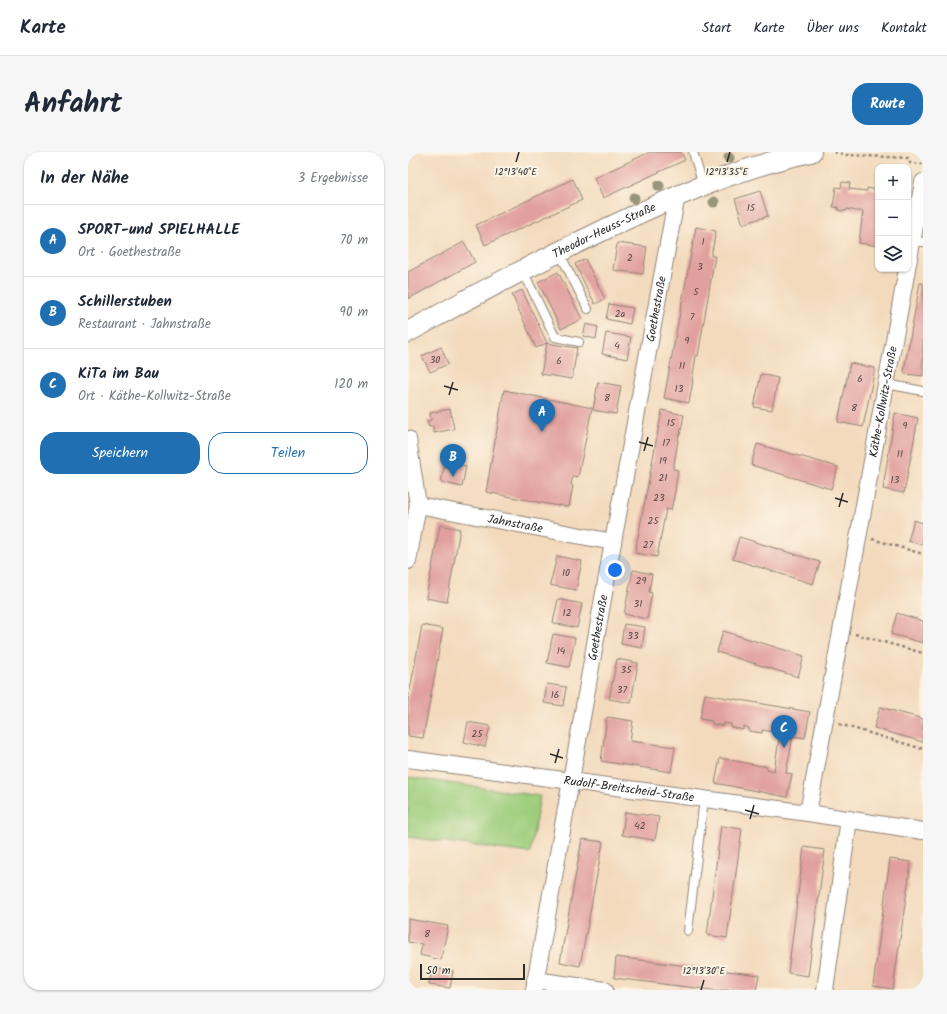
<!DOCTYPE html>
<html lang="de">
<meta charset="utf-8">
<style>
:root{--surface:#fff;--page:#f6f6f7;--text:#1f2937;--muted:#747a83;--line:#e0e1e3;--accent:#1f6fb2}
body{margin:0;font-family:Kalam,sans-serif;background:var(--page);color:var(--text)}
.controls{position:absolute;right:12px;top:12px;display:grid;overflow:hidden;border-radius:8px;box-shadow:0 1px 3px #0004}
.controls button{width:36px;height:36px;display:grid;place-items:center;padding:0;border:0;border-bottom:1px solid var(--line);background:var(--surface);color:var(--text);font:20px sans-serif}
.scale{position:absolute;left:12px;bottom:10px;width:105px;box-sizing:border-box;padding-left:4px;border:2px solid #2b2b2b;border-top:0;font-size:11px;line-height:14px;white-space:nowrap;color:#2b2b2b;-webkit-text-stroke:3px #fcf5e5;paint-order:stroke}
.you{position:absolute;left:207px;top:418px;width:14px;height:14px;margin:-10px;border:3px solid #fff;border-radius:50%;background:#1a73e8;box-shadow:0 0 0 6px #1a73e833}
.badge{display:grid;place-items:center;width:26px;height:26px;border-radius:50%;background:var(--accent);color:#fff;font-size:13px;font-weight:700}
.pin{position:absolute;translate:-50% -33px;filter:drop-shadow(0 1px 2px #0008)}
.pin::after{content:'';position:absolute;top:21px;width:14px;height:12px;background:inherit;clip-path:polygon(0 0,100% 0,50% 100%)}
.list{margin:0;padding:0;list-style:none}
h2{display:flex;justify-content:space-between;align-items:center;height:52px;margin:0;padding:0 16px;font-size:17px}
h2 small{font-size:13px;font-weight:400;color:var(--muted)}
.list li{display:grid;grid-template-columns:26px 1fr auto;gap:12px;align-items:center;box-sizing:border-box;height:72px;padding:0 16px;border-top:1px solid var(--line)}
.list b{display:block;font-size:15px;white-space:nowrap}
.list p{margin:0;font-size:13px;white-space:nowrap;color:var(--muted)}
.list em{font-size:13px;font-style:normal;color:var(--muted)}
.actions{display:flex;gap:8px;padding:12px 16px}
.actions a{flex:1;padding:9px 0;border:1px solid var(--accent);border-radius:16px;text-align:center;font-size:14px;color:var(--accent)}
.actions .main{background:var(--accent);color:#fff}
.icon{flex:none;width:22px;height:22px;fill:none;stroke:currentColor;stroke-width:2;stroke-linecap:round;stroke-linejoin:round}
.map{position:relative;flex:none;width:515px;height:838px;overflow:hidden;border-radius:16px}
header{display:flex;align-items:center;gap:24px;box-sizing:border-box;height:56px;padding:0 20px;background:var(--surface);border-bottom:1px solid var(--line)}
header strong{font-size:19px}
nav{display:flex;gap:22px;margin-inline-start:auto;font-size:14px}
.intro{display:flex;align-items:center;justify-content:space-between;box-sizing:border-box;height:96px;padding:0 24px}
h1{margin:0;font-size:28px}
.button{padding:10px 18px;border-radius:16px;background:var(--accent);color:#fff;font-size:14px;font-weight:700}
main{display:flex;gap:24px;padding:0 24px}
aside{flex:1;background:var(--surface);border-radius:16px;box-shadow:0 1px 3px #0004}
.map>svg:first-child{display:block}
.green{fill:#9ccd7c;stroke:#647c54}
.building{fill:#e1a09e}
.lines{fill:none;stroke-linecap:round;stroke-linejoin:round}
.service-casing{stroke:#8f8274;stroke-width:10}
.minor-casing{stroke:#8f8274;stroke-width:18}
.tertiary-casing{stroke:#8f8274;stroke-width:22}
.path{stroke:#8f8274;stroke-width:2.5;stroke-dasharray:3 3;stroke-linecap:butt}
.service{stroke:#fff;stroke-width:8}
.minor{stroke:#fff;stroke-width:16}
.tertiary{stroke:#fff;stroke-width:20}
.tree{fill:#98957a}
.ticks{fill:none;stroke:#2b2b2b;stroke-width:1.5}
.labels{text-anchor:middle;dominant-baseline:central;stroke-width:4;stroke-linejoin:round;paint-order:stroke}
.number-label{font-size:10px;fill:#584848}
.street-label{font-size:12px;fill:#2b2b2b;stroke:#fcf5e5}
.ticks-label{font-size:10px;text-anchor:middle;fill:#2b2b2b;stroke:#fcf5e5;stroke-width:4;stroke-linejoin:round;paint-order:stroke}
</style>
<header>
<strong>Karte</strong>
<nav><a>Start</a><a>Karte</a><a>Über uns</a><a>Kontakt</a></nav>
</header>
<div class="intro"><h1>Anfahrt</h1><a class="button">Route</a></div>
<main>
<aside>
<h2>In der Nähe<small>3 Ergebnisse</small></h2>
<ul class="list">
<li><span class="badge">A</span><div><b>SPORT-und SPIELHALLE</b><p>Ort · Goethestraße</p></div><em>70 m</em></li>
<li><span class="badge">B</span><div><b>Schillerstuben</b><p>Restaurant · Jahnstraße</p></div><em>90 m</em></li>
<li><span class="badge">C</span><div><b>KiTa im Bau</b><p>Ort · Käthe-Kollwitz-Straße</p></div><em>120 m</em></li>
</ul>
<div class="actions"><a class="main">Speichern</a><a>Teilen</a></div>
</aside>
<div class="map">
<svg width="515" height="838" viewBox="0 0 515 838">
<rect width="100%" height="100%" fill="#fcf5e5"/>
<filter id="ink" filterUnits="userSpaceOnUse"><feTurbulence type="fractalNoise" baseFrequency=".025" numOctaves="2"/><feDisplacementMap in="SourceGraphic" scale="8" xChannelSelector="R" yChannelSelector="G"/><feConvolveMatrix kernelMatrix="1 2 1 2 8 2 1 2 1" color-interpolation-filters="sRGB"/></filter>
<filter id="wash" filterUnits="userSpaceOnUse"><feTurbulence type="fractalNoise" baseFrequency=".012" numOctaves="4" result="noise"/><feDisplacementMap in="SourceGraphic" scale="16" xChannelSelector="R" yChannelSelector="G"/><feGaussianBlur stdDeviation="0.9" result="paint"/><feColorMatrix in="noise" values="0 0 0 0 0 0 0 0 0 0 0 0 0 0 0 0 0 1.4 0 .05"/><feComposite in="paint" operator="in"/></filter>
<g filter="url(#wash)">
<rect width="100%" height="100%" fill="#f3dabd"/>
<path class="green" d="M0 625 132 644 122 701 0 685Z"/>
<g id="blocks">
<path class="building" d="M242 0H273L277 8 195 46 186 26Z
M165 27 174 48 77 93 68 73Z
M434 30 442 31 441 37 459 39V36L470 38V94L451 91 455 59H448L439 57 438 59 430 58V55H425L428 35 433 36Z
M352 39 360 64 335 72 327 47Z
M288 75 308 79 303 104H307L290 204H288L284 229H285L281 251 256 246Z
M56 90 67 110 0 147V120Z
M209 91 239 95 235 122 205 118Z
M177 107 197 147 187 152 167 112Z
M150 120 174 167 153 177 130 130Z
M512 131H515V224L498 222 496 219Z
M114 138 139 191 128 196 104 143Z
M201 152 225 156 222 172 198 167Z
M178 172 190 175 188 187 175 184Z
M198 181 223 185 219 207 194 202Z
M139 191 169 196 164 227 133 222Z
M33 195 40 212 22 220 14 204Z
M442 211 467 216 455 275 430 270Z
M353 222 370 226 364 258 346 255Z
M190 230 213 234 208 262 185 258Z
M96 238 184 256 170 325 165 324 163 333 165 334 161 355 150 353V354L78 340Z
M42 257 46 277 26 281 25 274 21 275 19 269 23 268 22 261Z
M254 258 276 263 272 283H271L265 317 270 318 267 339 263 358 258 357 249 405 227 401Z
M487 261 510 266 496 341 475 337Z
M349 292 430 315 423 337 343 313Z
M37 310 58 314 54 335 33 330Z
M506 368 515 371V393L500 389Z
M32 373 52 377 39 450 18 446Z
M331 385 412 410 405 432 325 407Z
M149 404 174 409 168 438 142 433Z
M225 418 244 422 241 440 244 441 239 467 216 462Z
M150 447 174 452 169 476 145 471Z
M489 461 515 469V491L483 482Z
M216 472 237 475 234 496 213 492Z
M14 473 35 477 15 586 0 584V549Z
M315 479 396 504 390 525 309 500Z
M145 482 167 486 161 515 139 511Z
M209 507 230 511 223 551 201 547Z
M139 532 158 535 155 554 136 551Z
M297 542 402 560 397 586 385 584 378 621 384 622 379 645 307 631 312 606 359 615V617L366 619 372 581 354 578V581L341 579V576L336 574 335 578 323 575V572L316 571V574L304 572V569L292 567Z
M472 555 515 567V590L466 576Z
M199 565 225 569 222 589 267 595 263 620 193 609Z
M60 570 82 574 77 595 56 590Z
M217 660 251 665 247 688 214 683Z
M313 674 334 677 319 786 299 783Z
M174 687 195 690 172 814 152 810Z
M396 695 417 698 400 824 380 821Z
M482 707 503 710 485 837 465 834Z
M0 767 40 774 33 808 12 803 14 792 0 790Z
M208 805 351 823 348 838H304L206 826Z
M24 816 45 819 42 836 21 833Z"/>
</g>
</g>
<g filter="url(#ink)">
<use href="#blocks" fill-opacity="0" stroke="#8f8274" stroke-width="1"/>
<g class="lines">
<g class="service-casing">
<path id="service" d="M285 0 295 33
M504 88 515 90
M151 100 180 157
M115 119 147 185 171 190
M478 232 515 239
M280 779 296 647"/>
</g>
<g class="minor-casing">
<g id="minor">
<path d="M500 112 515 30"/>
<path d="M0 287 10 353 0 409"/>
<path id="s1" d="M10 353 205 390"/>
<path id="s2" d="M0 607 400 661 515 679"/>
<path id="s3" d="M400 661 499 117"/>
<path d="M127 828 197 838"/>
<path id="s4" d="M126 838 205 390 269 43"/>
<path d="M417 838 441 667"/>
</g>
</g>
<g class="tertiary-casing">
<g id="tertiary">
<path id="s5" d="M0 180C66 143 133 108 202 75 267 44 332 15 403 0"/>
</g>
</g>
<path class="path" d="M426 0 439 3 500 6 502 11 515 12
M464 387 515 402
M447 482 515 501
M431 572 515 597"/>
<use href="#service" class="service"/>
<use href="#minor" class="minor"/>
<use href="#tertiary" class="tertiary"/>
</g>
<g class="tree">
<circle cx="321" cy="6" r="5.5"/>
<circle cx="251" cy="34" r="5.5"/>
<circle cx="226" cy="46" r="5.5"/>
<circle cx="306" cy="50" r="5.5"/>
</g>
</g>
<path class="ticks" d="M108 10 111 0M319 10 322 0M36 234 50 238M41 243 45 230M231 290 245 294M236 299 240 285M427 346 440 350M431 355 435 341M142 602 155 606M147 611 151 597M337 658 351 662M342 667 346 653M293 838 296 828"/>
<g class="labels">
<g class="number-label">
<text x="343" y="56">15</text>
<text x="295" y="90">1</text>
<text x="222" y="106">2</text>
<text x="292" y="115">3</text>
<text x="288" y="140">5</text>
<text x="212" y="162">2a</text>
<text x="284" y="165">7</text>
<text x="279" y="189">9</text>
<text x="209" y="194">4</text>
<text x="27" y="208">30</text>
<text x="151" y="209">6</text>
<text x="274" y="214">11</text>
<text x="452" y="227">6</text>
<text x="271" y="237">13</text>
<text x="199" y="246">8</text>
<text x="446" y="256">8</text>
<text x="263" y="271">15</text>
<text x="497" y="274">9</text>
<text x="258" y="291">17</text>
<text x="492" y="302">11</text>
<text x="255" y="309">19</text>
<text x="255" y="326">21</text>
<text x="487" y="328">13</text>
<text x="251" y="346">23</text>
<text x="245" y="369">25</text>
<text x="240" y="393">27</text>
<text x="158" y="421">10</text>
<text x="233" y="429">29</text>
<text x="230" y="452">31</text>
<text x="159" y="461">12</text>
<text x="225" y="484">33</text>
<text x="153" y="499">14</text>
<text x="218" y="518">35</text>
<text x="214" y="538">37</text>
<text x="147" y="543">16</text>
<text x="69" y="582">25</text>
<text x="232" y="674">42</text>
<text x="19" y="782">8</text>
</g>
<g class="street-label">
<text stroke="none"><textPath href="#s5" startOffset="221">Theodor-Heuss-Straße</textPath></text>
<text stroke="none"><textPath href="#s4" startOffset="692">Goethestraße</textPath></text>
<text stroke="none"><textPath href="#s3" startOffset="418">Käthe-Kollwitz-Straße</textPath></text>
<text stroke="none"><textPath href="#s1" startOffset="99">Jahnstraße</textPath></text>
<text stroke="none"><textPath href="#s4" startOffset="368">Goethestraße</textPath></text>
<text stroke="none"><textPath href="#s2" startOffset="223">Rudolf-Breitscheid-Straße</textPath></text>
</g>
</g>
<g class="ticks-label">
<text x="108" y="23">12°13'40"E</text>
<text x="319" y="23">12°13'35"E</text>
<text x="296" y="822">12°13'30"E</text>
</g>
</svg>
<div class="controls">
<button>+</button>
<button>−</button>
<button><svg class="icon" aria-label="layers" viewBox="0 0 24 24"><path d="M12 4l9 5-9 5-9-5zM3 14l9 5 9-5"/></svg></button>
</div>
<div class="scale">50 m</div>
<div class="you"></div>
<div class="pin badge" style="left:134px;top:280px">A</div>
<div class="pin badge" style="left:45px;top:325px">B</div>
<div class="pin badge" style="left:376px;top:596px">C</div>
</div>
</main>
